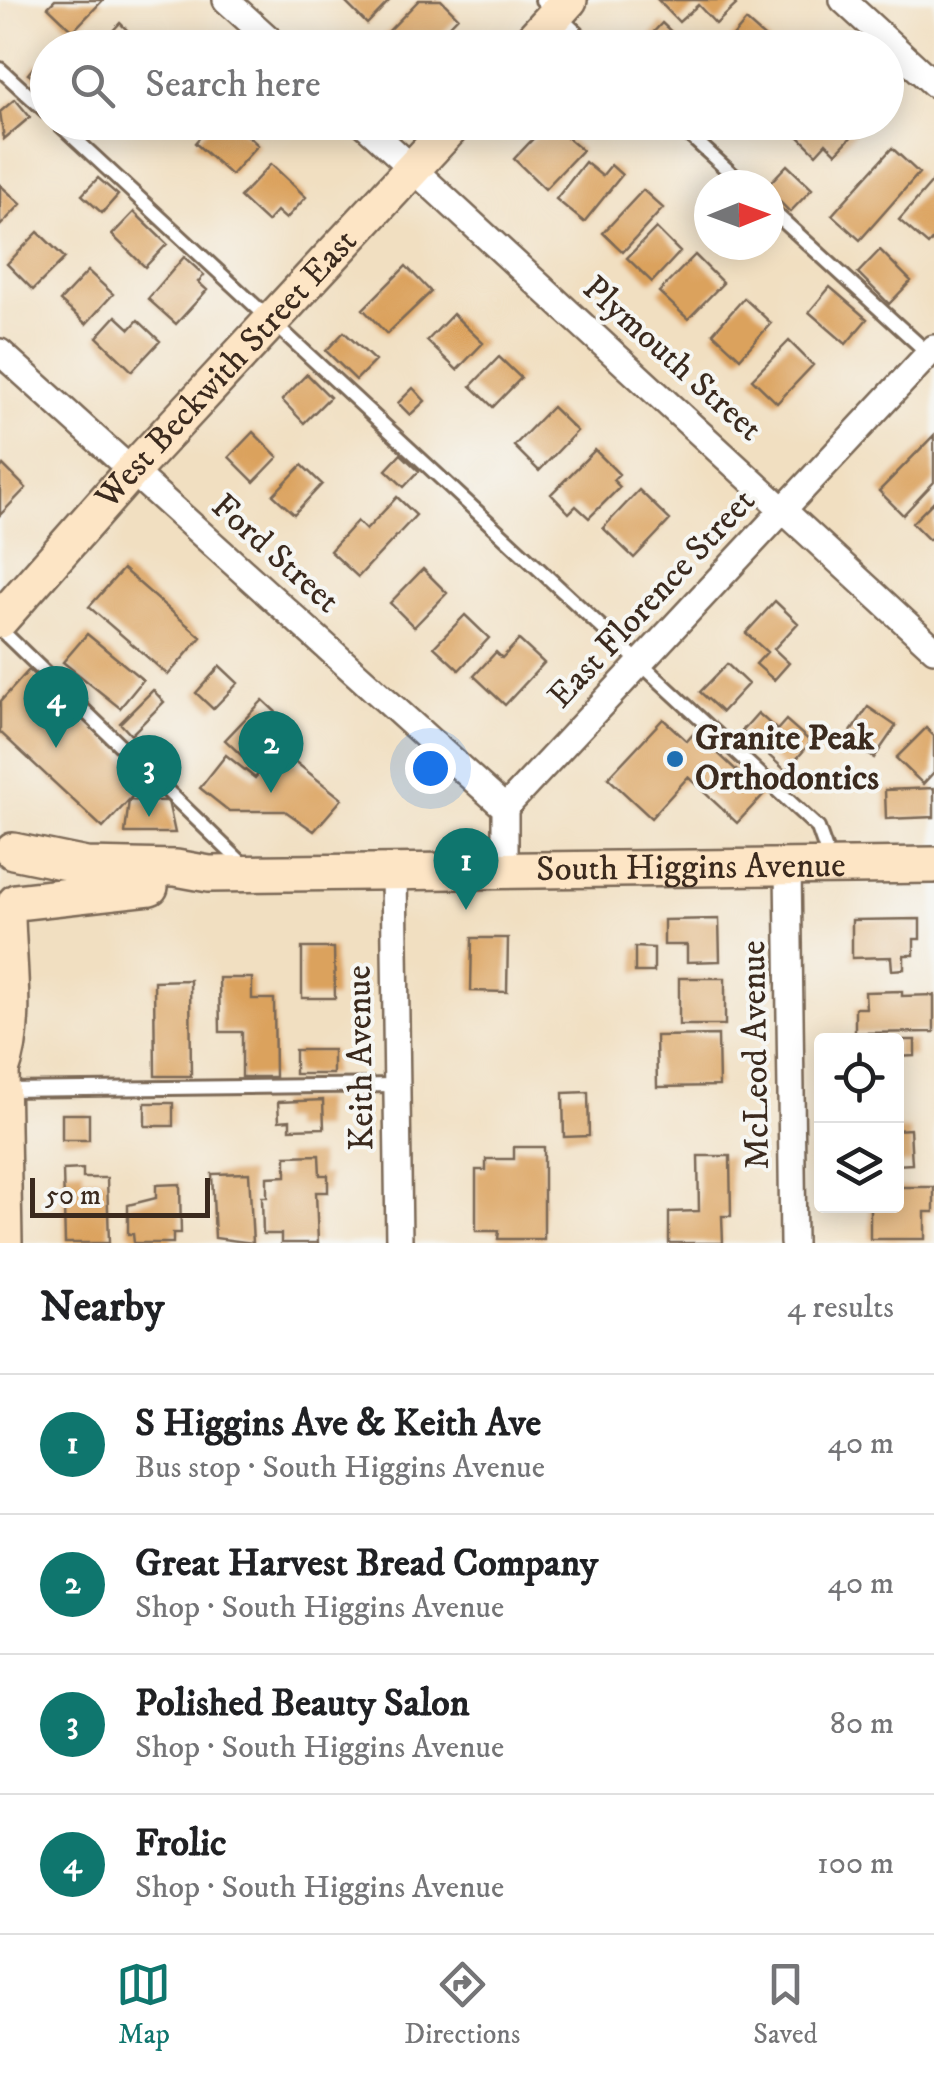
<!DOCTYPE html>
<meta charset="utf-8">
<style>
:root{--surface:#fff;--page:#f6f6f6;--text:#202124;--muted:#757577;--line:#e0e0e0;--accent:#0f766e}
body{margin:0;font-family:"IM FELL DW Pica",serif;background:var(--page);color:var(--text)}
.controls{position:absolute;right:30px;bottom:30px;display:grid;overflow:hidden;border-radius:10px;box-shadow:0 5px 25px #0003}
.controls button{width:90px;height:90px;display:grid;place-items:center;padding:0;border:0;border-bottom:2px solid var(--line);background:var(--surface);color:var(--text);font:50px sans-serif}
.compass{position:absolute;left:694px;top:170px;width:90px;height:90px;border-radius:50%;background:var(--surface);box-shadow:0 5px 25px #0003;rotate:89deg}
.scale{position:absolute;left:30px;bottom:25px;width:180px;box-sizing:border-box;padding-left:10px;border:5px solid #3b2a1e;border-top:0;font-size:28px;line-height:35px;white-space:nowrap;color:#3b2a1e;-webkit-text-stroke:8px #f6f6f2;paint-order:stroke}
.you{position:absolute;left:430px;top:768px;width:35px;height:35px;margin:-25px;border:8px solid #fff;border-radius:50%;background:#1a73e8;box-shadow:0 0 0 15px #1a73e833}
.badge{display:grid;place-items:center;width:65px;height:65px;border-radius:50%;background:var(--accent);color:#fff;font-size:32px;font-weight:700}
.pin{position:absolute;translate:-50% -82px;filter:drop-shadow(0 2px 5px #0008)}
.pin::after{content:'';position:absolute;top:52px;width:35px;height:30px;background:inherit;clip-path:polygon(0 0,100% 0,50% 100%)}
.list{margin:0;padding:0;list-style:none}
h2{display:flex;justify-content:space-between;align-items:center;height:130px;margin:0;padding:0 40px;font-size:42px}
h2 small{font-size:32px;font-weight:400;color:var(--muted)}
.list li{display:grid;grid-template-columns:65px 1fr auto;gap:30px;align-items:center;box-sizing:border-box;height:140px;padding:0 40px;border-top:2px solid var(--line)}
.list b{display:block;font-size:38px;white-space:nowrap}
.list p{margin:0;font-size:32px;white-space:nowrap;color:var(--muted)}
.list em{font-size:32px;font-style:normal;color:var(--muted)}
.icon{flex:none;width:55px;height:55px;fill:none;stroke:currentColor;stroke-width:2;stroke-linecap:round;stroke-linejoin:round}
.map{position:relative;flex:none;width:934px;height:1243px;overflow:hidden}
.search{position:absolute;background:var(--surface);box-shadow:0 5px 25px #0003;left:30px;right:30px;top:30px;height:110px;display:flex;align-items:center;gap:25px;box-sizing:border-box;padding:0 35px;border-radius:55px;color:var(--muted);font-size:38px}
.sheet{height:690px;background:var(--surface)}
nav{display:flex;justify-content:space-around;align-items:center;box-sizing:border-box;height:140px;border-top:2px solid var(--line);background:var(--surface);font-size:28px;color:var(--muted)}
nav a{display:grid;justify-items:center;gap:5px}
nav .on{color:var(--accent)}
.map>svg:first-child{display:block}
.building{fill:#dba25d}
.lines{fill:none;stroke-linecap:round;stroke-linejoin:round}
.lane-casing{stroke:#7b6957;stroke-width:18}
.street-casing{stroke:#7b6957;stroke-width:30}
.secondary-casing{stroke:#7b6957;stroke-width:40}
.lane{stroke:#fff;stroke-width:12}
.street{stroke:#fff;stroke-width:25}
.secondary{stroke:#fde5c5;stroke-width:35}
.poi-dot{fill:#1f6fb2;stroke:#f6f6f2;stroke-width:4}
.labels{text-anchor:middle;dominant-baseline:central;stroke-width:8;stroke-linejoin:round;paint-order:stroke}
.street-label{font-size:35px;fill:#3b2a1e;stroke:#f6f6f2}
.poi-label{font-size:35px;font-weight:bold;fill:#3b2a1e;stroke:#f6f6f2;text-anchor:start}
</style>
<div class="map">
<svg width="934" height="1243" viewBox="0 0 934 1243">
<rect width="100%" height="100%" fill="#f6f6f2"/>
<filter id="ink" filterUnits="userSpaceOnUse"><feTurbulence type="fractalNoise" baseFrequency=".01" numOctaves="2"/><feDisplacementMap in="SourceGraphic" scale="20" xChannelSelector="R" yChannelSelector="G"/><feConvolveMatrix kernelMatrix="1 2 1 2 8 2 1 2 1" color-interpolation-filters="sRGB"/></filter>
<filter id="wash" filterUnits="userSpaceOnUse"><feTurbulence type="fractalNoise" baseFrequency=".0048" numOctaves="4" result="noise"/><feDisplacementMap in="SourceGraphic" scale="40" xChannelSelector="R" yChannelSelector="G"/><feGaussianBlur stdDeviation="2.25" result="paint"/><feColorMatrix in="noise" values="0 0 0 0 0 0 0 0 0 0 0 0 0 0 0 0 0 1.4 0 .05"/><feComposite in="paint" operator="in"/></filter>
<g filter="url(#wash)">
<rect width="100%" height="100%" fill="#f1dfc1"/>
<g id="blocks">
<path class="building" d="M55 0H103L73 31 48 7Z
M343 0H390L367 24Z
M419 0H441L458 17 428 48H393L383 37Z
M658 0H732L736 5 716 24 698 5 679 22Z
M746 21 771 43 768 48H723Z
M120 23 145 48H97Z
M662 23 685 45 639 48Z
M37 63 48 70V88L28 74Z
M15 99 30 117 4 139 0 112Z
M213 122H233L258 145 231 175 195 143Z
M549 122 582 150 545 189 514 159Z
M803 122H844L855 133 836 153 826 143 816 154 794 132Z
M892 148 919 173 860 240 832 215Z
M585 162 602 176 611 165 622 175 584 222 556 199Z
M271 164 306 197 286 219 277 211 267 222 240 197Z
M787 165 812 189 790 212 769 191V184Z
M98 178 118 195 102 213 82 195Z
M934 180V238L928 245 899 220Z
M0 185 21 204 0 226Z
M643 190 663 208 623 252 603 233Z
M134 212 167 244 145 267 112 235Z
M656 228 680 252 652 282 627 258Z
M38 232 65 258 33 290 7 264Z
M880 250 911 281 889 304 858 273Z
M695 255 723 283 688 319 659 292Z
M184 257 204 275 198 282 207 290 176 324 148 299Z
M406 266 431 292 387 334 363 309Z
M88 271 113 294 86 324 60 301Z
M830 287 867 319 846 344 809 312Z
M744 298 771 323 740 358 713 333Z
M453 314 483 343 457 370 427 341Z
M116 316 130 329 138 320 160 341 132 371 97 337Z
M344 332 375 361 356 380 326 351Z
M789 341 813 365 777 403 752 379Z
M499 357 521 378 493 407 471 386Z
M307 374 330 397 304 423 282 400Z
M413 388 425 401 410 415 398 403Z
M552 407 577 431 539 471 514 446Z
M253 432 278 457 254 482 229 457Z
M934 435V482L903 515 879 491Z
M595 450 619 474 613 480 620 487 589 518 576 506 569 513 551 494Z
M401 454 419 471 404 487 386 470Z
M3 465 26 488 0 515V469Z
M302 465 322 484 294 514 273 495Z
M639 490 670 520 634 558 603 528Z
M397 497 416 515 358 577 330 551 357 521 366 530Z
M934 501V535L929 540 912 523Z
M123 569 201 637 168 675 89 607Z
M423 569 447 593 414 627 390 603Z
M775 601 798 623 774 649 789 663 774 680 756 664 767 652 746 633Z
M465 615 489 638 459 670 434 647Z
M87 634 143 680 120 708 63 662Z
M519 640 544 663 505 705 474 676 496 652 502 658Z
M727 664 748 684 722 712 700 692Z
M220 666 238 683 213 709 196 693Z
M29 670 148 780 129 800 168 801 175 833H125L129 800 103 828 0 732V702Z
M153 690 164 702 131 735 120 723Z
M263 700 294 729 256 769 225 740Z
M868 707 896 726 874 758 846 739Z
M758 713 777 730 786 720 811 742 786 771 742 731Z
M663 719 687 741 695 732 763 795 737 823 688 777 651 818 608 778Z
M926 728 934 736V772L923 784 896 758Z
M279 749 342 799 314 831 285 811H229L200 788 226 755 255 778Z
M934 788V817L886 819 885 790Z
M719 919 720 961 687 962V945H664V920Z
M920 919V939H914V955H904V969L892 970 891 957 852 958V920Z
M472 938H508L507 992 471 991Z
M635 947 654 948V972H635Z
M302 948H334L335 998H302Z
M219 978H252V999H274L275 1077H242V1032H220Z
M679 978H725V1025H679Z
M190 980 191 1076H155L154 981Z
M902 991V996L934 995V1032L855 1033V1008H866L865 992Z
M718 1035 719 1086 657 1087 656 1036Z
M896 1040H915V1056L896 1057Z
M295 1050H333V1074H295Z
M588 1092 589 1136 564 1137 563 1093Z
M323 1100 324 1128 290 1129V1120L279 1121 278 1102Z
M145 1103H173V1126H145Z
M62 1114H89V1140H62Z
M910 1129 912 1164 896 1165V1130Z
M514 1147H544V1239H498L499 1231H476V1170H486V1159H514Z
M319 1155 320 1175H328V1192H316L318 1243H281V1234H263L262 1197H267V1177L286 1176V1156Z
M698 1156H730L731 1216H722L723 1243H669V1212L699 1211Z
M83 1169V1178H107L109 1243H65L63 1170Z
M249 1173 253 1243 215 1238 212 1174Z
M180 1184 181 1233H173V1243H134L133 1234H128V1205L156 1198V1185Z
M896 1187H934V1212H925V1239H870V1207L896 1206Z"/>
</g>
</g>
<g filter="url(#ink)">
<use href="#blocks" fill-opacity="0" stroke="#7b6957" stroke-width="2.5"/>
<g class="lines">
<g class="lane-casing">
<path id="lane" d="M542 0 593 48
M0 69 48 113
M57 122 818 828 831 865
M675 122 744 185
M769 208 929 354
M0 629 246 867
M4 1090 397 1085"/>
</g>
<g class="street-casing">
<path id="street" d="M226 0 279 48
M843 0 934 84
M362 122 934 649
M0 352 505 808
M788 867 793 1243
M505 870V808L934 348
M394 872 399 1243"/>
</g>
<g class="secondary-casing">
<g id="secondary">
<path d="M525 48 569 0"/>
<path id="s1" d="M0 620 131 472 456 122"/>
<path id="s2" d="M13 851 86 866 176 868 209 874 934 865"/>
<path d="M16 902 150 887"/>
<path d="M4 1243 1 1071C18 1025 8 966 7 917"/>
</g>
</g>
<use href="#lane" class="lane"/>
<use href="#street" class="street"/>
<use href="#secondary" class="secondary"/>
</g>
</g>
<circle class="poi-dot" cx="675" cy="759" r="10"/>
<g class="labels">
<g class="street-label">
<text transform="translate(672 359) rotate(42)">Plymouth Street</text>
<text stroke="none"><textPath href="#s1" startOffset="338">West Beckwith Street East</textPath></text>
<text transform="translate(275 554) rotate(42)">Ford Street</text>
<text transform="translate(652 599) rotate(-47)">East Florence Street</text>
<text stroke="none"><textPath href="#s2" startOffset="680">South Higgins Avenue</textPath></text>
<text transform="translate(756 1055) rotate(-91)">McLeod Avenue</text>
<text transform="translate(361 1058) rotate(-91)">Keith Avenue</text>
</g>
<g class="poi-label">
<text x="695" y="739">Granite Peak<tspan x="695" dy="40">Orthodontics</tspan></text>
</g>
</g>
</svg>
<div class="controls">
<button><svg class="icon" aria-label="locate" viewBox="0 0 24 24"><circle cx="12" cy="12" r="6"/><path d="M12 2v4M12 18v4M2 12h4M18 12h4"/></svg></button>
<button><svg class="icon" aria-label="layers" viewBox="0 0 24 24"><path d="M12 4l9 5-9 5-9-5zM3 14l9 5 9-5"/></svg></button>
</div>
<svg class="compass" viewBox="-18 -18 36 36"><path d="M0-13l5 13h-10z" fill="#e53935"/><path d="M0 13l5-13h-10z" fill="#757577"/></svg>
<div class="scale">50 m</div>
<div class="you"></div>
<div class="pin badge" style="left:466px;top:910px">1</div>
<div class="pin badge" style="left:271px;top:793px">2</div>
<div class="pin badge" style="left:149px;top:817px">3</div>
<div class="pin badge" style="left:56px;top:748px">4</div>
<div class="search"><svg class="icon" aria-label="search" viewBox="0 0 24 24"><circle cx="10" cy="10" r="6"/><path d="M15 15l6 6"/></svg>Search here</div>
</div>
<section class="sheet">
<h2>Nearby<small>4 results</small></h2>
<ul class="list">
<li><span class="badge">1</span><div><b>S Higgins Ave &amp; Keith Ave</b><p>Bus stop · South Higgins Avenue</p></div><em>40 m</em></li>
<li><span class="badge">2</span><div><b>Great Harvest Bread Company</b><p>Shop · South Higgins Avenue</p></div><em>40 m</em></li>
<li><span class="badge">3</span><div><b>Polished Beauty Salon</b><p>Shop · South Higgins Avenue</p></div><em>80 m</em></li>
<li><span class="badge">4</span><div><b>Frolic</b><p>Shop · South Higgins Avenue</p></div><em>100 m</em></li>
</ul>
</section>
<nav>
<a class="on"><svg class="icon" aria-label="map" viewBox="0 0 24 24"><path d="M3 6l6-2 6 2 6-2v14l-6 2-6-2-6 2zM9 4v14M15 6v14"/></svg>Map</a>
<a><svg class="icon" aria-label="directions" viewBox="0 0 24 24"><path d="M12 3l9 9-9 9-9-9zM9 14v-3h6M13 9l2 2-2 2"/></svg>Directions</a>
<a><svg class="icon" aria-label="saved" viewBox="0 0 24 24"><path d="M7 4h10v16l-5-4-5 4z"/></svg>Saved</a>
</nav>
